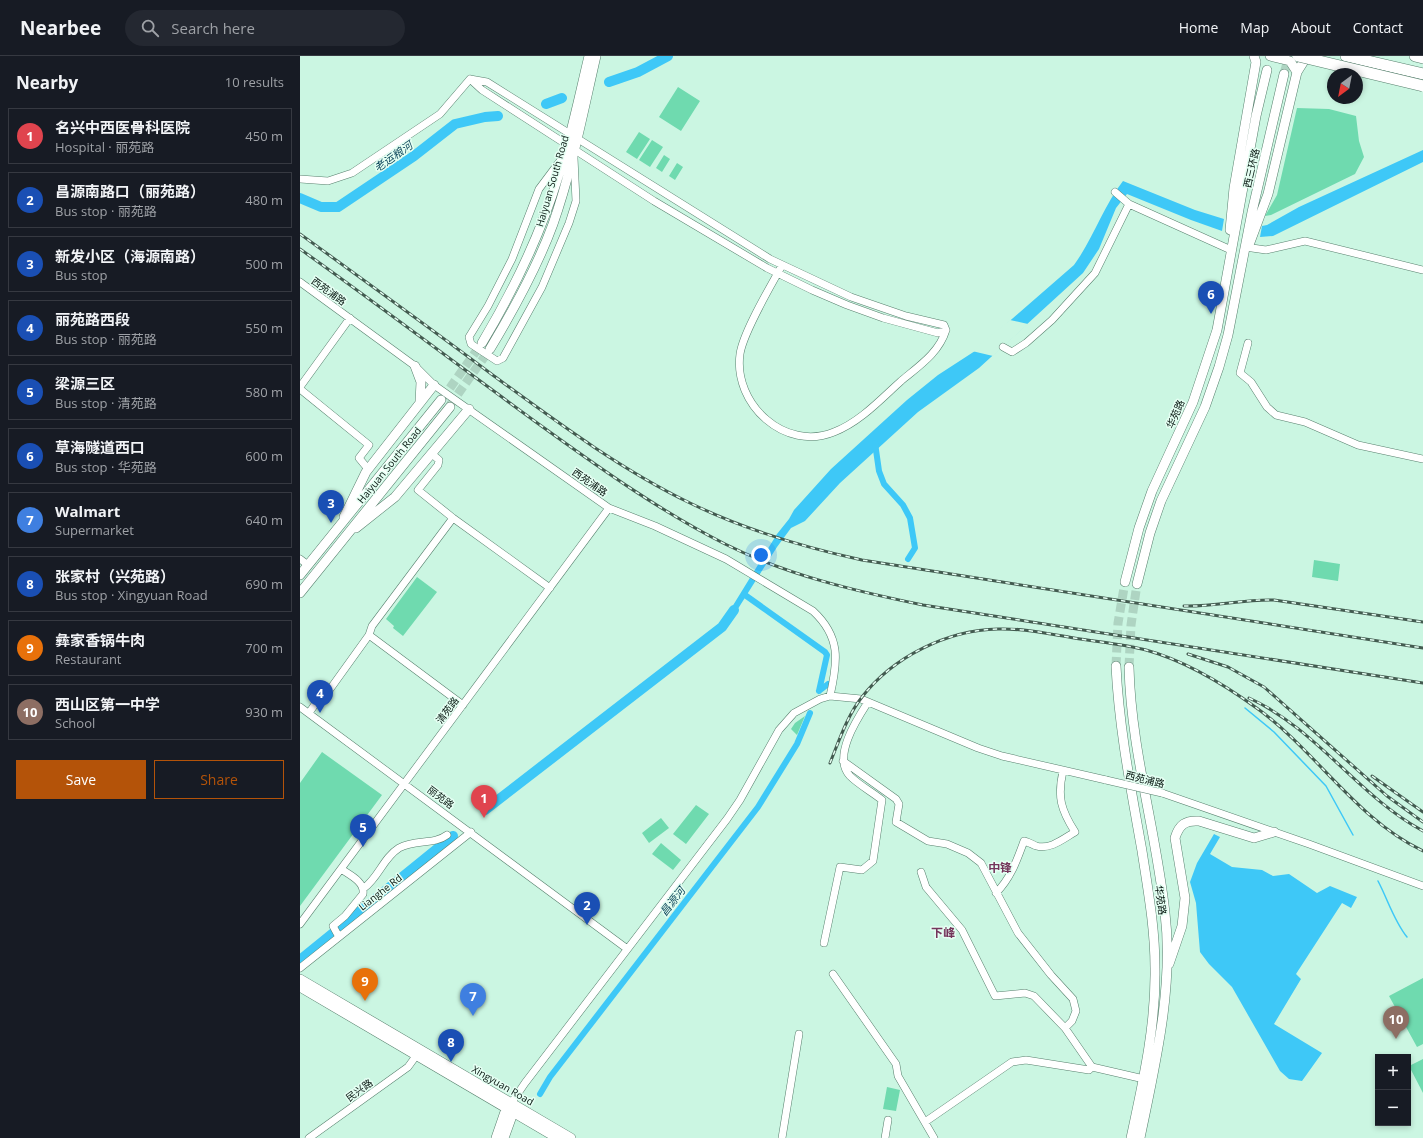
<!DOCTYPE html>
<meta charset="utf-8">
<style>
:root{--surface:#171b24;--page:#242831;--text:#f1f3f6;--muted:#9ea1a6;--line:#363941;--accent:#b45309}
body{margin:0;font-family:"Open Sans","Noto Sans SC",sans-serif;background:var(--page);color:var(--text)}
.controls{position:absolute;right:12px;bottom:12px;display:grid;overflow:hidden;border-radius:0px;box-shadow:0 2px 6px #0003}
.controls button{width:36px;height:36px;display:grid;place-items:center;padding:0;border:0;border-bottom:1px solid var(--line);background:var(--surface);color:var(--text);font:20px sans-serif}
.compass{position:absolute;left:1027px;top:12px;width:36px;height:36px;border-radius:50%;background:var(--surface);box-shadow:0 2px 6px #0003;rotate:212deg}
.you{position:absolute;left:461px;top:499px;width:14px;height:14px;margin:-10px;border:3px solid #fff;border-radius:50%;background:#1a73e8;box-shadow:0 0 0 6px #1a73e833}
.badge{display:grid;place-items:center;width:26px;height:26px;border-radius:50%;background:var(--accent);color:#fff;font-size:13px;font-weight:700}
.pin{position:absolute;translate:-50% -33px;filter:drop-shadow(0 1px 2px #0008)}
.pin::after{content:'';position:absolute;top:21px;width:14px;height:12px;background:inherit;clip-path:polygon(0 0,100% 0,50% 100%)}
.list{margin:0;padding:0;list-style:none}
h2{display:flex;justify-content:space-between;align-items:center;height:52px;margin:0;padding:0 16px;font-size:17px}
h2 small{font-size:13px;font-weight:400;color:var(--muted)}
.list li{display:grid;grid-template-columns:26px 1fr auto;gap:12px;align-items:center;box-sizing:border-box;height:56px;margin:0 8px 8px;padding:0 8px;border:1px solid var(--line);border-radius:0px}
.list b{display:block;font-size:15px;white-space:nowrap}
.list p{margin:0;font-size:13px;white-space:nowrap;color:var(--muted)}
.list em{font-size:13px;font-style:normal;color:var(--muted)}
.actions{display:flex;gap:8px;padding:12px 16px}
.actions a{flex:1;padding:9px 0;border:1px solid var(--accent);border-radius:0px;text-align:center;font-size:14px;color:var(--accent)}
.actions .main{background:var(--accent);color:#fff}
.icon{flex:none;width:22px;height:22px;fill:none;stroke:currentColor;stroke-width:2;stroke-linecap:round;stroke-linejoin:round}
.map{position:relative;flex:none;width:1123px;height:1082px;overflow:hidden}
header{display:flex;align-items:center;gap:24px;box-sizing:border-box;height:56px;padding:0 20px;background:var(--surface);border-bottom:1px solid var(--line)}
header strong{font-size:19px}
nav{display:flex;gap:22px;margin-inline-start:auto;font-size:14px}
.search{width:280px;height:36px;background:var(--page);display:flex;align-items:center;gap:10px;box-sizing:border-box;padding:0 14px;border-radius:22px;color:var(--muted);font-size:15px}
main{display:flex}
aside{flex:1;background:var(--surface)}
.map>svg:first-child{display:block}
.green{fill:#6fdaaf}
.water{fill:#3ec8f7}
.pier{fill:#cbf6e2}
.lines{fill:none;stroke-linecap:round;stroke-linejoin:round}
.stream{stroke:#3ec8f7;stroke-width:1.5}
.canal{stroke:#3ec8f7;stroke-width:6}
.river{stroke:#3ec8f7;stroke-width:10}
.major-tunnel{stroke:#aed4c2;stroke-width:9;stroke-dasharray:9 4.5;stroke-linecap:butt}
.minor-casing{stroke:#58806e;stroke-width:8}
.major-casing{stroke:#58806e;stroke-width:10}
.highway-casing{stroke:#58806e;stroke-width:12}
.minor{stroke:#fff;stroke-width:7}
.major{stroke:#fff;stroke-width:9}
.highway{stroke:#fff;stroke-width:11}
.rail-casing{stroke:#435b50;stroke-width:3}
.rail{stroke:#e5fff3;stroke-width:1.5;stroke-dasharray:4.5;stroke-linecap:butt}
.minor-bridge-casing{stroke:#58806e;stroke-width:8;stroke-linecap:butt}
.highway-bridge-casing{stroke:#58806e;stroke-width:12;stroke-linecap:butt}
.minor-bridge{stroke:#fff;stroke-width:7}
.highway-bridge{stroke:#fff;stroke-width:11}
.labels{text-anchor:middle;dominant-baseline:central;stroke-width:3;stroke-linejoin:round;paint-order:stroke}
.street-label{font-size:10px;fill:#071610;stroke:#e5fff3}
.water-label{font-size:11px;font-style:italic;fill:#124b5e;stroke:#e5fff3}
.quarter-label{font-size:12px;font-weight:bold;fill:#74355b;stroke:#e5fff3}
</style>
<header>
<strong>Nearbee</strong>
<div class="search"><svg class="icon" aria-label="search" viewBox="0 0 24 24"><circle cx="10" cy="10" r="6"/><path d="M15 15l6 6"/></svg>Search here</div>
<nav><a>Home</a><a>Map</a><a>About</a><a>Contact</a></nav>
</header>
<main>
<aside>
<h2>Nearby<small>10 results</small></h2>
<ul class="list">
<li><span class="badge" style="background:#e0444e">1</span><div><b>名兴中西医骨科医院</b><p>Hospital · 丽苑路</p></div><em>450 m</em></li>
<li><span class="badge" style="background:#1a4fb4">2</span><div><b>昌源南路口（丽苑路）</b><p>Bus stop · 丽苑路</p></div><em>480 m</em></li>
<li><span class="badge" style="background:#1a4fb4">3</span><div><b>新发小区（海源南路）</b><p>Bus stop</p></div><em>500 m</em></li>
<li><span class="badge" style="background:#1a4fb4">4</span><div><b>丽苑路西段</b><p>Bus stop · 丽苑路</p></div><em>550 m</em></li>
<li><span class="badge" style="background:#1a4fb4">5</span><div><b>梁源三区</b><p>Bus stop · 清苑路</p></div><em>580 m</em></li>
<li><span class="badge" style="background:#1a4fb4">6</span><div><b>草海隧道西口</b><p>Bus stop · 华苑路</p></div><em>600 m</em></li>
<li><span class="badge" style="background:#3f7fe0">7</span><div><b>Walmart</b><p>Supermarket</p></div><em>640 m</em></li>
<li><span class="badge" style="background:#1a4fb4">8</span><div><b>张家村（兴苑路）</b><p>Bus stop · Xingyuan Road</p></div><em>690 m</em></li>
<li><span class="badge" style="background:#e8710a">9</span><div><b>彝家香锅牛肉</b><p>Restaurant</p></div><em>700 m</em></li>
<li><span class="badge" style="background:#8d6e63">10</span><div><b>西山区第一中学</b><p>School</p></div><em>930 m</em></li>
</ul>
<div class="actions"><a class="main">Save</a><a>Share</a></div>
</aside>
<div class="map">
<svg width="1123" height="1082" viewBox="0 0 1123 1082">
<rect width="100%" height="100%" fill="#cbf6e2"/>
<path class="green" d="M378 31 400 45 381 75 359 61Z
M997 52 1029 53 1056 60 1059 85 1064 101 1055 118 971 159 965 160 977 139Z
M339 76 350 83 337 103 326 96Z
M352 84 363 91 350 111 339 104Z
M364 99 370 103 362 116 356 112Z
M377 107 383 111 375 124 369 120Z
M1014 504 1040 508 1038 525 1012 521Z
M117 521 137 536 103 580 93 572 94 570 86 563Z
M505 660 497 679 491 673 495 667Z
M22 696 82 739 0 850V727Z
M396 749 409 758 386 788 373 778Z
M361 762 369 772 349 787 342 777Z
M361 787 381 804 373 814 352 798Z
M1123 922V988L1117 991 1089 940Z
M1123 1003V1037L1109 1010Z
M587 1031 600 1034 596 1055 583 1053Z"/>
<path class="water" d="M1123 94V106L973 180 960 181 962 170 967 169 999 151Z
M823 125 895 154 924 163 922 175 891 164 827 138 816 152 799 193 783 217 679 312 618 356 540 427 505 465 491 472 477 491 429 567 424 564 477 478 489 463 494 454 531 413 607 344 638 319 675 295 774 209C793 183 803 151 823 125Z
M914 778 920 781 910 798 932 811 962 814 973 820 989 818 1017 837 1030 830 1057 841 1051 852 1042 847 996 918 1001 923 974 968 1022 997 1002 1025 989 1023 980 1015 932 931 909 908 900 896 896 847 890 826 897 807Z"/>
<path class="pier" d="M710 264 728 268 693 300 672 295Z"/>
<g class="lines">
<path class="stream" d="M945 652 974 676 1026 730 1053 779
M1078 825C1088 844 1094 865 1107 881"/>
<path class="canal" d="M575 387 579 415 584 428 603 449 610 462 615 492 608 503
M445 539 525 596 527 599 519 635
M519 635 528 628
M240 1038 250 1021 458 751 497 688 510 657"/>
<path class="river" d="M309 26 338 16 368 0
M246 48 262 42
M0 142 21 151H38L114 100 155 68 185 61 198 60
M185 754 422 571 434 554
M0 904 153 780"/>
<path class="major-tunnel" d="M984 18 989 0
M142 343 182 287
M150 349 190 293
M816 610 818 567 825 526
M829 611 831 569 837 528"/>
<g class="minor-casing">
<path id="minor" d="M170 23 187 26 470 203 551 241 606 260 644 269 646 274 638 277 583 262 547 249 512 234 467 212 354 145 182 34Z
M263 101 239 133 212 203 188 250 169 281 171 288 197 305 203 302 242 231 269 167 276 145 274 102
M0 123 28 125 52 117 140 58 170 23
M815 136 829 148
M945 191 966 194 1005 185 1123 214
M480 213C469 233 443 277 440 298 433 348 485 396 534 376 560 366 581 343 601 325 619 310 639 297 646 274
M0 226 115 310 134 329 309 452 355 470 426 503 513 555C541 581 538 605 530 640
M948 287 940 317 951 326 967 351 976 359 1005 366 1058 389 1123 403
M703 291 712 296 726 287 752 264 795 217 829 148 931 194
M0 331 50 262
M0 333 69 389 59 402 68 413
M132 398 139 404 138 409 118 434 153 462 250 532
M0 503 8 509
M69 579 163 649
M0 651 326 892
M9 657 20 641 28 636 69 579 72 570 153 462
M543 705 596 743 599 748 596 766 628 785 647 788 668 797 681 807 718 877 751 919 773 943 776 955 772 965 765 972 792 1011 844 1023
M862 737 1009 788 1123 830
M621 816 626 831 662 874 695 940 725 937 734 940 765 972
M64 832C79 821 83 802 99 792 115 783 134 789 147 779
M696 837C711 822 717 804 724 785 728 786 732 788 736 790 750 794 763 783 775 776 761 754 757 741 763 715
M0 868 309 452
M39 881 33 870 45 860 63 838C65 826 50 819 41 813
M524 887 540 811 562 814 573 805 582 744C572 736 559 729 550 720 532 701 557 663 568 646
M0 912 171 776
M533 918 596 1008 598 1020 634 1082
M212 1046 225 1027 427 763 440 744 479 674 494 657 520 643 530 640 561 643 678 692 702 700 806 724
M625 1066 712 1006 726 1004 789 1014 792 1011
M9 1082 108 1011 116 1000
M482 1082 499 978
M585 1082 588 1064"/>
</g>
<g class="major-casing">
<path id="major" d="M970 0 990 5 997 16
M930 174 934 132 956 6 954 0
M949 189 968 138 997 16 1007 0
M182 287C213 235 240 180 258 121 271 82 279 41 289 0
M190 293C214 253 237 212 253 168 272 114 283 56 296 0
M115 310 121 326 120 346
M44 461 66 416 134 329
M56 472 95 441 169 353
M0 519 141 344
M825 526 839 472 852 435 893 346 917 274 956 60 967 14
M837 528 850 477 861 445 905 351 919 311 928 279 952 156 984 18
M0 537 150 351
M816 610C819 672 831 733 842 795 848 834 855 872 855 912 856 970 843 1026 831 1082
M829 611C831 694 856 774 865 857 874 931 855 1009 840 1082
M869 908 882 870 885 842 875 782C879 769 885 764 899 765L954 782 974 776
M0 923 271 1082
M0 931 257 1082
M196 1082 206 1053 210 1049
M204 1082 213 1057 212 1052"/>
</g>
<g class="highway-casing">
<path id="highway" d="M1046 0 1123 18
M1115 0 1123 2"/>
</g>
<use href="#minor" class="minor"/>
<use href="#major" class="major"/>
<use href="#highway" class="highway"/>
<g class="rail-casing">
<path id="rail" d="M0 178C65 225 130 272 194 320 257 366 320 413 390 447 445 474 503 491 562 504L1123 592
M0 193C83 252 164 314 247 374 304 415 362 456 425 488 487 519 555 535 623 549L1123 627
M884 550C914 551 944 543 974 544L1123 566
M888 598 928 611 964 631 1087 740 1123 766
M949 642C1017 673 1058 740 1123 775
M530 707C539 685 547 660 562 641 593 601 647 574 698 573 723 572 749 578 774 582 798 586 822 588 846 594 886 605 925 629 958 653 1017 696 1056 763 1123 795
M1072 720 1123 756"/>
</g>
<use href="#rail" class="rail"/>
<g class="minor-bridge-casing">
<path id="minor-bridge" d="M806 724 862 737"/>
</g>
<g class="highway-bridge-casing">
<path id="highway-bridge" d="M998 0 1123 30"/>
</g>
<use href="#minor-bridge" class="minor-bridge"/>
<use href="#highway-bridge" class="highway-bridge"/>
</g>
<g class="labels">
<g class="street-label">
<text transform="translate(951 112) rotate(-77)">西三环路</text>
<text transform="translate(252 125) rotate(-74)">Haiyuan South Road</text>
<text transform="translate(29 235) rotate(36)">西苑浦路</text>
<text transform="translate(875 358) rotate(-67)">华苑路</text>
<text transform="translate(89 409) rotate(-51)">Haiyuan South Road</text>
<text transform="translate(290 426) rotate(35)">西苑浦路</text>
<text transform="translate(147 654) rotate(-53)">清苑路</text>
<text transform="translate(845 723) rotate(14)">西苑浦路</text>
<text transform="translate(141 741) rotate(37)">丽苑路</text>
<text transform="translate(80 836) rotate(-38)">Lianghe Rd</text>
<text transform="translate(861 844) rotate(82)">华苑路</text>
<text transform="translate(203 1029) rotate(30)">Xingyuan Road</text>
<text transform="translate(59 1034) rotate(-36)">民兴路</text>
</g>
<g class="water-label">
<text transform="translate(93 100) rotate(-35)">老运粮河</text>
<text transform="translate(372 845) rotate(-52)">昌源河</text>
</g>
<g class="quarter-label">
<text x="700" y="811">中锋</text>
<text x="643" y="876">下峰</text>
</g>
</g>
</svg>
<div class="controls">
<button>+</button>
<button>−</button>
</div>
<svg class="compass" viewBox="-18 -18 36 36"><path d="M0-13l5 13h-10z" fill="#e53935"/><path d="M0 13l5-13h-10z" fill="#9ea1a6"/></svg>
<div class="you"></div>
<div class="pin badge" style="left:184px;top:762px;background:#e0444e">1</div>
<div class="pin badge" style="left:287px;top:869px;background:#1a4fb4">2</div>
<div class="pin badge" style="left:31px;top:467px;background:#1a4fb4">3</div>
<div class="pin badge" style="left:20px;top:657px;background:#1a4fb4">4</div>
<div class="pin badge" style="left:63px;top:791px;background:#1a4fb4">5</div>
<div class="pin badge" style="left:911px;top:258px;background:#1a4fb4">6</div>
<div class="pin badge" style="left:173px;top:960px;background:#3f7fe0">7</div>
<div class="pin badge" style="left:151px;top:1006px;background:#1a4fb4">8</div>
<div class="pin badge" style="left:65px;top:945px;background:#e8710a">9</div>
<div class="pin badge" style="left:1096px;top:983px;background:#8d6e63">10</div>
</div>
</main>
